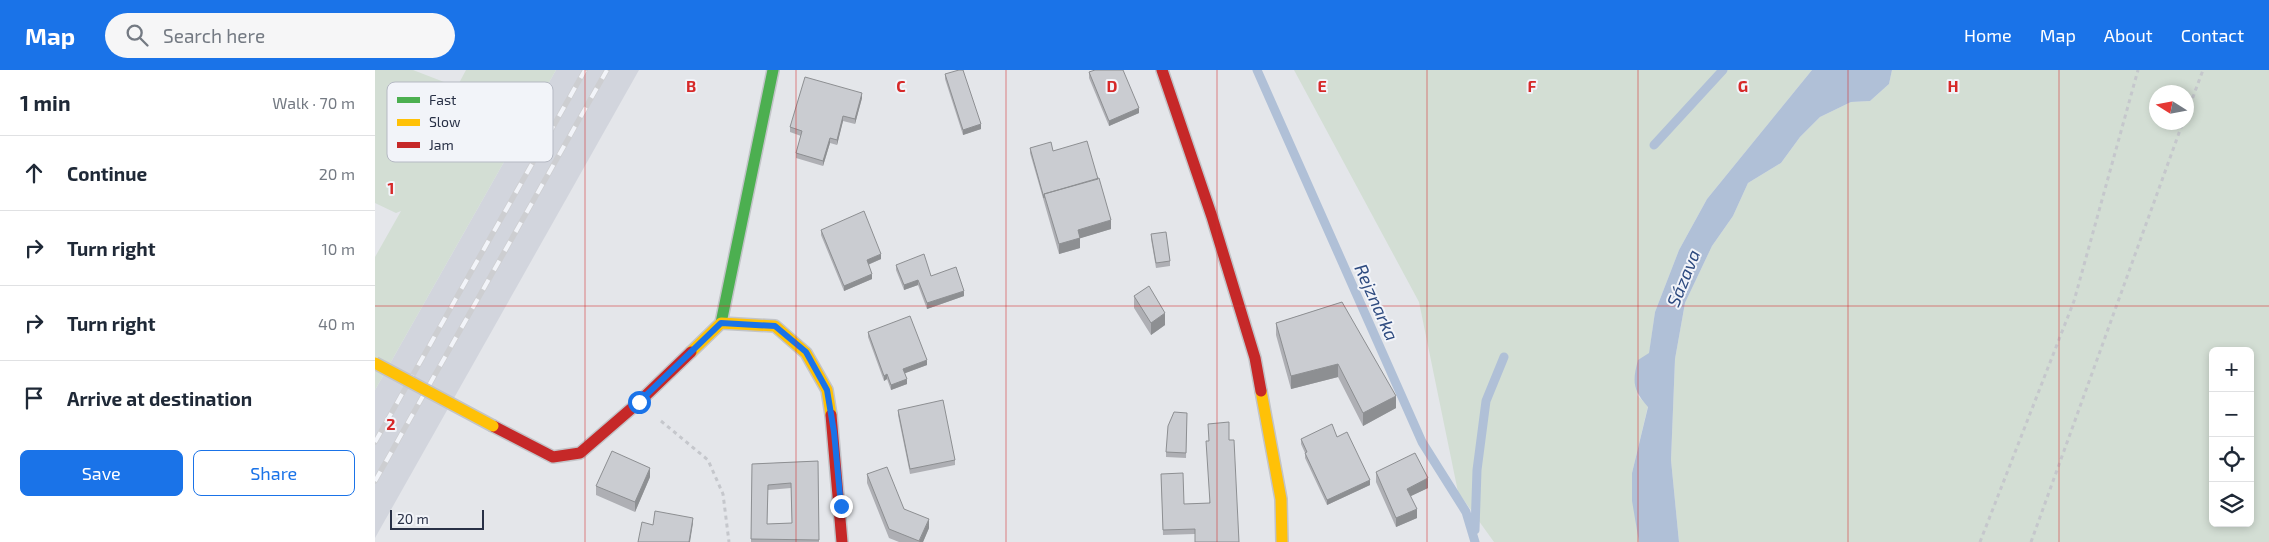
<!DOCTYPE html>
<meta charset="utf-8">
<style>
:root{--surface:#fff;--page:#f6f6f7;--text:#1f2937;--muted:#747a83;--line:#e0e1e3;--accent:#1a73e8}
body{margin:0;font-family:"Exo 2",sans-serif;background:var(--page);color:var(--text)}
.controls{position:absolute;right:15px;bottom:15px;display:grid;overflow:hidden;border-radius:8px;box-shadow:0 2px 8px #0003}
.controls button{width:45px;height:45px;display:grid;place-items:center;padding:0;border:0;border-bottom:1px solid var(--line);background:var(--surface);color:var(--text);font:25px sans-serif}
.compass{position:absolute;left:1774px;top:15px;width:45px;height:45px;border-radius:50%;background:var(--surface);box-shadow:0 2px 8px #0003;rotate:281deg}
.scale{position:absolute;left:15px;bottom:12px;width:94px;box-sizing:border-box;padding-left:5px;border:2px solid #283046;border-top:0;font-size:14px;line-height:18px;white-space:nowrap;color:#283046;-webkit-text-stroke:4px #f2f4f9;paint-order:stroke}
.stop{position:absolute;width:15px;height:15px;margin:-11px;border:4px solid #1a73e8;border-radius:50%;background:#fff}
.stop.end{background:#1a73e8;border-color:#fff;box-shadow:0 1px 5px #0008}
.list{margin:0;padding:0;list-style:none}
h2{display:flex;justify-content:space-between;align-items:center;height:65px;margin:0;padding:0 20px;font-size:21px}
h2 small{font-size:16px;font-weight:400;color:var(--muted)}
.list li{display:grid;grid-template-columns:32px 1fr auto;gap:15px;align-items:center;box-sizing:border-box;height:75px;padding:0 20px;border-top:1px solid var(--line)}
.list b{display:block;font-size:19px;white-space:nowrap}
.list em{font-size:16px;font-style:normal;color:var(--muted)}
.actions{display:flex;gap:10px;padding:15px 20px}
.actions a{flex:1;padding:11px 0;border:1px solid var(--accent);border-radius:8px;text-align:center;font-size:18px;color:var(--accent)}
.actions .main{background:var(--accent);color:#fff}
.icon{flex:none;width:28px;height:28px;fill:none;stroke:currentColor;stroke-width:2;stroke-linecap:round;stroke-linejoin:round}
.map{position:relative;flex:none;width:1894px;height:472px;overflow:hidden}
header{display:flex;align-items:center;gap:30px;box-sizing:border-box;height:70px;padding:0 25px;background:var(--accent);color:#fff}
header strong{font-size:24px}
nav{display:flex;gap:28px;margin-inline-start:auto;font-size:18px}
.search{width:350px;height:45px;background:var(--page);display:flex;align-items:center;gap:12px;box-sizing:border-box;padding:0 18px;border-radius:28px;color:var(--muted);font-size:19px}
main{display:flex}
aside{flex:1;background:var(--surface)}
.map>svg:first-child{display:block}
.built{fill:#d2d5dd}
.green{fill:#d3ded4;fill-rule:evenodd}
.water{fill:#b0c0d7}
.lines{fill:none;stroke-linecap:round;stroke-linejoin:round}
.stream{stroke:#b0c0d7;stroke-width:9}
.fast-casing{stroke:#c2c4c8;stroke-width:14}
.slow-casing{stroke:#c2c4c8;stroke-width:14}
.jam-casing{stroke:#c2c4c8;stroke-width:14}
.path{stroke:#c5c7cc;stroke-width:3;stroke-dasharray:4 4;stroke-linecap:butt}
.fast{stroke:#4caf50;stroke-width:11}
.slow{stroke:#ffc107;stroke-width:11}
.jam{stroke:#c62828;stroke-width:11}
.rail-casing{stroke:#cdced1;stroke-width:5.5}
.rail{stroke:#f2f4f9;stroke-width:4;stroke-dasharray:11;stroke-linecap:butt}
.slow-bridge-casing{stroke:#c2c4c8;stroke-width:14;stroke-linecap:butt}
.slow-bridge{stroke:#ffc107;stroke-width:11}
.wall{fill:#aeafb4;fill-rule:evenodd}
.shaded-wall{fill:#8d8f92}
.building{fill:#caccd1;stroke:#8d8f92;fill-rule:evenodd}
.route{stroke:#1a73e8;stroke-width:6}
.grid{fill:none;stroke:#d62828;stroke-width:1;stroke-opacity:0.55}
.labels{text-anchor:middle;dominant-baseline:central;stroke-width:4;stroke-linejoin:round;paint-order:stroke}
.water-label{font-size:18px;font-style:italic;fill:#2d4a7f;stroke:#f2f4f9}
.key{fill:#f2f4f9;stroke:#b5b9c3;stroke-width:1}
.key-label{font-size:14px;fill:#283046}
.grid-label{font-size:16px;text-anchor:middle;font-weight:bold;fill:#d62828;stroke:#f2f4f9;stroke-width:4;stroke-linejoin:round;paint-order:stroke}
</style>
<header>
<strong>Map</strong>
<div class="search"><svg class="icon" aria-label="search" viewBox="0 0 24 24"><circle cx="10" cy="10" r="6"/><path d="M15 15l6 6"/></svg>Search here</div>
<nav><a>Home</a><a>Map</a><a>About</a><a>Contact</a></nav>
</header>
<main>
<aside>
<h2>1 min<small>Walk · 70 m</small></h2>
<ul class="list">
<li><svg class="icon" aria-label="ahead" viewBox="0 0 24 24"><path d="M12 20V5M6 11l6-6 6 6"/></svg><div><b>Continue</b></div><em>20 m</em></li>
<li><svg class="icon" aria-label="right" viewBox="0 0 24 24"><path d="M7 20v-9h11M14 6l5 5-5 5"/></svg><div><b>Turn right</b></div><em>10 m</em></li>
<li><svg class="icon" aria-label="right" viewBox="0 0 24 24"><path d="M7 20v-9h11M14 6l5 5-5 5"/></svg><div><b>Turn right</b></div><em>40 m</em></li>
<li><svg class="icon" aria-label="arrive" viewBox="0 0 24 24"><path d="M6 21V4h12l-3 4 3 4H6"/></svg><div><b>Arrive at destination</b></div></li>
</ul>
<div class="actions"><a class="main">Save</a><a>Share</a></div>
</aside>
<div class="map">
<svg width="1894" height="472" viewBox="0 0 1894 472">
<rect width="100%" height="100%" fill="#e4e6ea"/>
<path class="built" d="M181 0H264L0 468V320Z"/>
<path class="green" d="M0 0H38L82 17 91 0H181L0 320V187L26 141 21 143 0 133Z
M919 0H1437L1332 129 1304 180 1280 242 1274 284 1262 325 1273 336 1257 403 1264 472H1119L1083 422 1044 232Z
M1517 0H1894V472H1304L1296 390 1300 289 1310 233 1337 176 1358 146 1373 113 1406 93 1425 67 1445 47 1476 32 1495 31 1514 14ZM1782 22H1812V52H1782ZM1838 281H1875V453H1838Z"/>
<path class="water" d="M1437 0H1517L1514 14 1495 31 1476 32 1445 47 1425 67 1406 93 1373 113 1358 146 1337 176 1310 233 1300 289 1296 390 1304 472H1264L1257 431V403L1273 337C1258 320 1257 312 1263 290L1274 283 1280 242 1304 180 1332 129Z"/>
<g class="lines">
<path class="stream" d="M882 0 1047 372 1091 442 1100 472
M1279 75 1348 0
M1100 460 1102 400 1111 331 1129 287"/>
<g class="fast-casing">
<path id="fast" d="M346 253 398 0"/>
</g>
<g class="slow-casing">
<path id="slow" d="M316 282 346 253 400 256 431 283 452 320 456 345
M886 321 906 429 907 472"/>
</g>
<g class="jam-casing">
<path id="jam" d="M787 0 837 147 880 288 886 321
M456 345 467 472
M118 356 178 387 205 383 264 332 316 282"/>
</g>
<path class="path" d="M1812 43 1828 0
M286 351 333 390 348 424 354 472
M1605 472 1699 231 1763 0
M1656 472 1808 52"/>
<use href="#fast" class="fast"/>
<use href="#slow" class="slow"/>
<use href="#jam" class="jam"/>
<g class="rail-casing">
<path id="rail" d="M0 372 210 0
M0 411 232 0"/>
</g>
<use href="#rail" class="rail"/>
<g class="slow-bridge-casing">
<path id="slow-bridge" d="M0 293 118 356"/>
</g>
<use href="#slow-bridge" class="slow-bridge"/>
</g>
<path class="wall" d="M714 2 764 43 734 56 714 8Z
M570 4 606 59 588 65 570 9Z
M487 28 480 54 468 51 462 75 455 73 448 96 421 88V83L426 66 415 62V57Z
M655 78 678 81 736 159 705 168V178L684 184 655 83Z
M446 160 506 189 493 195 497 209 469 221 446 165Z
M776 164 795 191V196L781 198 776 169Z
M521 195 556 206 589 226 552 239 543 215 529 220 521 200Z
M759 226 790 255 776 265 759 238Z
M967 232 1021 338 988 356 963 307 916 319 901 265V253Z
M493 262 552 295 530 303 532 314 516 320 512 309 509 311 493 267Z
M523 340 580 390V395L535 404 523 345Z
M812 343 811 388 791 387V382Z
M962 367 995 415 952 435 930 388V383L926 374V369Z
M854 370 864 472 820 464 788 465 786 404 809 434 834 433Z
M443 391 444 472H376L377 394ZM416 418 417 453 392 454 393 420Z
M1001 402 1053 418 1035 426 1042 448 1021 457 1001 412Z
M492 404 529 439 554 458 548 472H524L514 468 492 413Z
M275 407 260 442 221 425V416Z"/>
<path class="shaded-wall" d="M487 23V28L480 54V49Z
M764 38V43L734 56V51Z
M468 46V51L462 75V70Z
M606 54V59L588 65V60Z
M455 68V73L448 96V91Z
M736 150V159L703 169V160Z
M705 168V178L684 184V174Z
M506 184V189L492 195V190Z
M497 204V209L469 221V216Z
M543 210V215L529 220V215Z
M589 221V226L552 239V233Z
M790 243V255L776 265V253Z
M552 290V295L528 304V299Z
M963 294V307L916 319V306Z
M512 304V309L509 311V306Z
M532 309V314L516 320V315Z
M1021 326V338L988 356V343Z
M275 398V407L260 442V432Z
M1053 408V418L1032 428V419Z
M995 410V415L952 435V430Z
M1042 439V448L1021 457V448Z
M318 448V453L315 472H314Z
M554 449V458L548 472H544Z"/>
<path class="building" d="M584 0H588L606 54 588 60 570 4Z
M720 0H748L764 38 734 51 714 2Z
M430 7 487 23 480 49 468 46 462 70 455 68 448 91 421 83 427 61 415 57Z
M712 71 723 109 669 124V128L655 78 676 72 678 81Z
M724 108 736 150 703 160 705 168 684 174 669 124Z
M489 141 506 184 492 190 497 204 469 216 446 160Z
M791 162 795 191 781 193 776 164Z
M549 184 556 206 581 197 589 221 552 233 543 210 529 215 521 195Z
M774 216 790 243 776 253 759 226Z
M967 232 1021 326 988 343 963 294 916 306 901 253Z
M535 246 552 290 528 299 532 309 516 315 512 304 509 306 493 262Z
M568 330 580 390 535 399 523 340Z
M799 342 812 343 811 383 791 382 793 356Z
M854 352V370H859L864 472H820V459L788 460 786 404 808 403 809 434 835 433 831 371H834L833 354Z
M957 354 962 367 972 362 995 410 952 430 930 383 932 382 926 369Z
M237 381 275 398 260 432 221 416Z
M1040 383 1053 408 1032 419 1042 439 1021 448 1001 402Z
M443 391 444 470 376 469 377 394ZM416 413 417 453 392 454 393 415Z
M512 397 529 439 554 449 544 471 514 459 492 404Z
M280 441 318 448 314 472H263L267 452 278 455Z"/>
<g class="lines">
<path class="route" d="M264 332 346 253 400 256 431 282 452 320 459 362 466 436"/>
</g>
<path class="grid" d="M210 0V472M421 0V472M631 0V472M842 0V472M1052 0V472M1263 0V472M1473 0V472M1684 0V472M0 236H1894"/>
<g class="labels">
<g class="water-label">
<text transform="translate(1308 208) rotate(-68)">Sázava</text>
<text transform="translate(1002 232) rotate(66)">Rejznarka</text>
</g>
</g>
<rect x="12" y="12" width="166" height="80" rx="8" class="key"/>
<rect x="22" y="27" width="23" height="6" fill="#4caf50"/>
<rect x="22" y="49" width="23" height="7" fill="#ffc107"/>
<rect x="22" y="72" width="23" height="6" fill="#c62828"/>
<g class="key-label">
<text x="54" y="35">Fast</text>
<text x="54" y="57">Slow</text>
<text x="54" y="80">Jam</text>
</g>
<g class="grid-label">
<text x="316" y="22">B</text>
<text x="526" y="22">C</text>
<text x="737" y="22">D</text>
<text x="947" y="22">E</text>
<text x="1157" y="22">F</text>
<text x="1368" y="22">G</text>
<text x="1578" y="22">H</text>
<text x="16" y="124">1</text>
<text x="16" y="360">2</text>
</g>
</svg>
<div class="controls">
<button>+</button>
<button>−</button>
<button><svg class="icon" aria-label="locate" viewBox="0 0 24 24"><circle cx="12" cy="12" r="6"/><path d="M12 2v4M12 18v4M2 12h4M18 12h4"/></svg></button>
<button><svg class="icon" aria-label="layers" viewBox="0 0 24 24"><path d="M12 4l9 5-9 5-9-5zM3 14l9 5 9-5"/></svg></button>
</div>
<svg class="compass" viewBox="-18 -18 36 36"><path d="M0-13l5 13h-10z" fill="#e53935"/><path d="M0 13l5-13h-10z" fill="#747a83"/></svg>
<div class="scale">20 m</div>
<div class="stop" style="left:264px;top:332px"></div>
<div class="stop end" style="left:466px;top:436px"></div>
</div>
</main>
